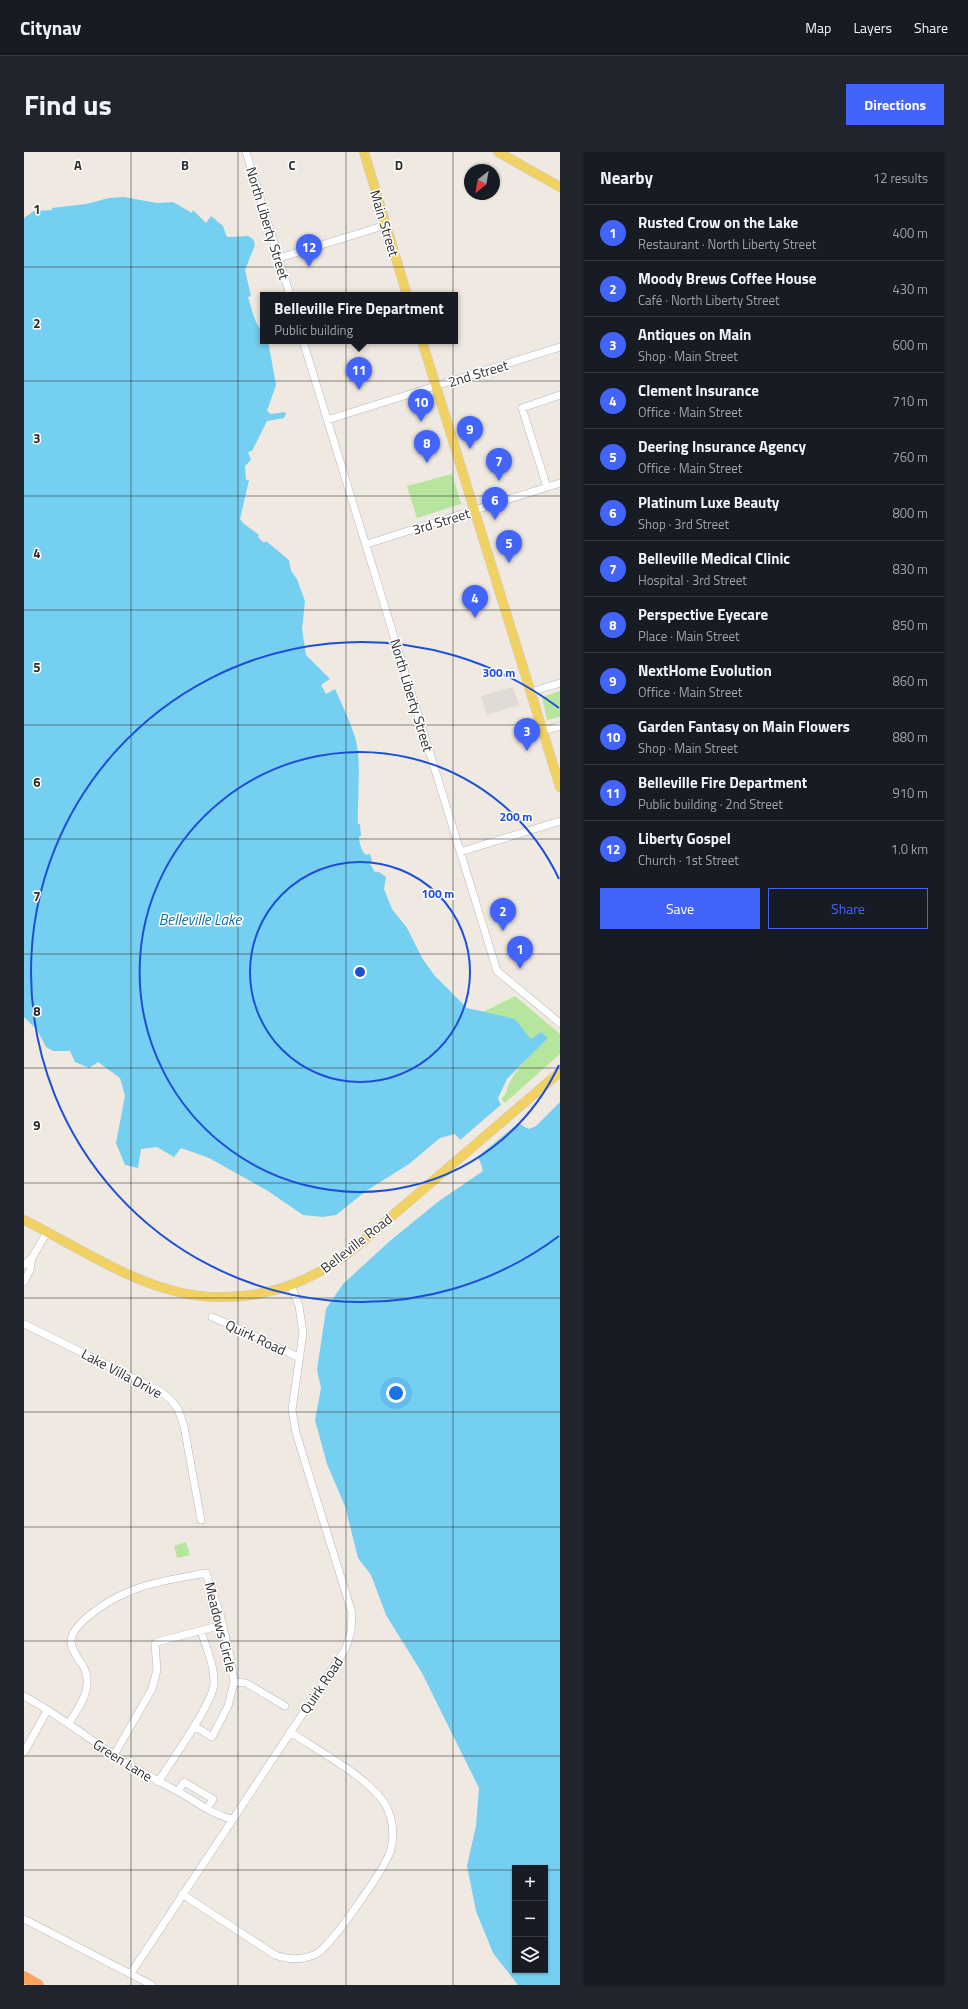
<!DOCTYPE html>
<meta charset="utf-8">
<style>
:root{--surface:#171b24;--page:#20242c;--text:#f1f3f6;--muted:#9ea1a6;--line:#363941;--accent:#4264fb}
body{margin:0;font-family:"Titillium Web",sans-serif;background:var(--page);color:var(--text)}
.controls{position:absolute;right:12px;bottom:12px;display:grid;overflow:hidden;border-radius:0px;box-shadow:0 1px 3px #0004}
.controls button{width:36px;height:36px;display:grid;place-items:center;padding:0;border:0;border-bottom:1px solid var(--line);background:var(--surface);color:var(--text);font:20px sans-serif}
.compass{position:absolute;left:440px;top:12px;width:36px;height:36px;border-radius:50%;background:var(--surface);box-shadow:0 1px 3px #0004;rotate:211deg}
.you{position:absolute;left:372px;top:1241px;width:14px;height:14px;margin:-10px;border:3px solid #fff;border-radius:50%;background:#1a73e8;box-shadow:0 0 0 6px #1a73e833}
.badge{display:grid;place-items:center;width:26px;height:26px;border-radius:50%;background:var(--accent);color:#fff;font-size:13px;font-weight:700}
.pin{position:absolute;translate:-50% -33px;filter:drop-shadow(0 1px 2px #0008)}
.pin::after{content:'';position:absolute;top:21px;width:14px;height:12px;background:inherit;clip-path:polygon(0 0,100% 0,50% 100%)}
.popup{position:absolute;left:236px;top:140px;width:198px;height:52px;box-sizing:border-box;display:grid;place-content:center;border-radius:0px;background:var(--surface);filter:drop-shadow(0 1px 3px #0005);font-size:13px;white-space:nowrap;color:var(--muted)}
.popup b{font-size:15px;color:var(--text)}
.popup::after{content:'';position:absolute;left:50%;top:100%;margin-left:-8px;border:8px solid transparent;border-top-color:var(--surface)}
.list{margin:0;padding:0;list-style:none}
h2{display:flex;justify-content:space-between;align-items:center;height:52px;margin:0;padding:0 16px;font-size:17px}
h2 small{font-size:13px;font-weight:400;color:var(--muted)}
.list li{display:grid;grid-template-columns:26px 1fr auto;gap:12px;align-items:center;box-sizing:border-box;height:56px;padding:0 16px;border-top:1px solid var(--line)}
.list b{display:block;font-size:15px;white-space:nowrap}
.list p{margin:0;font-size:13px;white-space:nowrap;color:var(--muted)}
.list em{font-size:13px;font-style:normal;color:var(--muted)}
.actions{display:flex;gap:8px;padding:12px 16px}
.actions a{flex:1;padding:9px 0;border:1px solid var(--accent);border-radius:0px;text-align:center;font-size:14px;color:var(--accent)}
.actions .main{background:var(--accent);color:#fff}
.icon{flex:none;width:22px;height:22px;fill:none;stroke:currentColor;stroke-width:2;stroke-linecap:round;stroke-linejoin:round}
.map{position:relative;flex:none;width:536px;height:1833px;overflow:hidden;border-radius:0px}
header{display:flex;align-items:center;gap:24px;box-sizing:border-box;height:56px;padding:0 20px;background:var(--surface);border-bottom:1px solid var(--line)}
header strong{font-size:19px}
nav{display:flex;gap:22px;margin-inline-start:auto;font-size:14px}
.intro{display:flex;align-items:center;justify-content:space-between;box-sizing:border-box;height:96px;padding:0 24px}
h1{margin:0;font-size:28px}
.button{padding:10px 18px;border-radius:0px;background:var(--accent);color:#fff;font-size:14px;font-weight:700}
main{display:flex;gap:24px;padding:0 24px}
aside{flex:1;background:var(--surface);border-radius:0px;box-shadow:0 1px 3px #0004}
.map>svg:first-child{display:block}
.green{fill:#b6e59e}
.plaza{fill:#dfdcd8}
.water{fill:#75cff0;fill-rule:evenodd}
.pier{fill:#efe9e1}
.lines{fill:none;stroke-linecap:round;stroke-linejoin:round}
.minor-casing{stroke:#b4b7c1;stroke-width:8}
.major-casing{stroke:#c9c9c9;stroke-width:10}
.highway-casing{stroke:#c9c9c9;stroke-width:12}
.minor{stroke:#fff;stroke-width:7}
.major{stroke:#f2d163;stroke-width:9}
.highway{stroke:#ffa35c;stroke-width:11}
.grid{fill:none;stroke:#2e2e2e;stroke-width:1;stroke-opacity:0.55}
.ring{fill:none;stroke:#1d4ed8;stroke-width:2}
.labels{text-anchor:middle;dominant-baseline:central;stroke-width:3;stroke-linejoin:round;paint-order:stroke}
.street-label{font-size:14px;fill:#2e2e2e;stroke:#fff}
.water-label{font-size:15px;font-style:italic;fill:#0d6fa3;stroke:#fff}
.grid-label{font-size:13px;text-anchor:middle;font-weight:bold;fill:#2e2e2e;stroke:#fff;stroke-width:3;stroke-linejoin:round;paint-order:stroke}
.centre{fill:#1d4ed8;stroke:#fff;stroke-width:2}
.ring-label{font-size:12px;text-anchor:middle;font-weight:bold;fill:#1d4ed8;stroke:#fff;stroke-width:3;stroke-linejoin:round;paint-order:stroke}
</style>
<header>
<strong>Citynav</strong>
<nav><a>Map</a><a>Layers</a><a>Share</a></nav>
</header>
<div class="intro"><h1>Find us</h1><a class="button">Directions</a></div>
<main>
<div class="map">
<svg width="536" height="1833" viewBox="0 0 536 1833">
<rect width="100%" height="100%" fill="#efe9e1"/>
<path class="green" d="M428 322 437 352 393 366 383 334Z
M536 539V565L523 568 518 545Z
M491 844 536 882V902L481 951 477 947 482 942C484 923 511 899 524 886L507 887 491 867 457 861Z
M162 1390 166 1403 153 1406 150 1394Z"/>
<path class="plaza" d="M489 535 495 553 463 563 457 544Z"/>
<path class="water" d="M100 45 133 51 149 50 168 61 169 58 182 71 187 64 199 74 202 83 204 85 224 84 229 87 231 93 221 118 227 144 224 145C228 158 231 173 239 180V189H243L245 194 252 233 243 259 247 262 261 260 262 262 260 266 243 269 228 299 224 300 227 308 221 314 222 328H225L216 367 220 372 235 383 234 385 240 391 242 389 265 408 267 419 273 427 281 449 278 477 282 503 306 527 297 533 302 542 311 537C318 553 326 569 331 585 338 607 333 647 334 672H336L337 684H335C335 691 337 698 342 703L346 702 348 708 346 712 351 720H355L362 725 360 737 368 757 383 776 398 806 411 824 443 856 491 867 507 887 517 880 524 886 483 927 474 946C477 957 495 973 505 977L512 974 536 950V1833H494L469 1801 452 1759 443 1714 452 1674 455 1636 398 1521 362 1463 347 1423 334 1406 321 1354 303 1312 291 1268 297 1236 293 1218 302 1157 319 1132 367 1088 415 1049 459 1019 456 1009 431 982 416 986 385 1012 342 1039 312 1063 299 1065 279 1063 244 1039 185 1006 157 996 150 1005 133 995 117 997 114 1016 101 1013 92 991 101 944 96 926 74 910 65 916 51 910 46 899H29L22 895 13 878 0 865V66L10 59 28 58V56L62 52 85 46ZM491 1716H521V1818H491Z"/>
<path class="pier" d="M479 951 497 969 451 1007 435 989Z"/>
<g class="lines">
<g class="minor-casing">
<path id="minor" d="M222 0 266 143
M255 106 362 73
M279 189 473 819 536 871
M303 268 536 195
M523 335 498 256 536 243
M343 392 536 331
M507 540 536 531
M519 579 536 574
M436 700 536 669
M0 1113 8 1106
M0 1130 6 1118 8 1106 23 1080
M188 1165 214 1176 276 1206
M0 1172 136 1239 147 1248 154 1257 160 1274 177 1368
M210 1530 222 1531 261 1554
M0 1544C32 1561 59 1583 90 1603 110 1616 132 1628 153 1639 172 1649 187 1662 207 1667
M45 1571C57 1552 71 1534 58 1512 53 1505 48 1499 47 1490 46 1472 87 1447 102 1441 126 1430 156 1426 182 1421L196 1462 206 1504 210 1530 204 1554 188 1585 170 1574
M0 1600 23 1559
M90 1603 128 1537 133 1518 131 1492 133 1490 198 1473
M134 1630C146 1611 189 1551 190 1532 191 1515 182 1495 177 1479
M154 1639 160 1630 189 1647 183 1657
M158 1742 251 1803C265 1808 279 1808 292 1802 307 1794 363 1714 367 1697 370 1684 369 1670 364 1658 352 1629 293 1598 266 1580
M0 1767 128 1833
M107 1821 321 1498 327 1480 328 1461 272 1281 268 1258 279 1181 275 1154 267 1133"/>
</g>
<g class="major-casing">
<path id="major" d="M340 0 383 143
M474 0 536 35
M398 189 536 635
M0 1068C50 1093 100 1127 154 1140 196 1150 243 1145 281 1127 317 1111 346 1083 375 1058 429 1012 482 966 536 920"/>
</g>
<g class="highway-casing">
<path id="highway" d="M0 1825 14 1833"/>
</g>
<use href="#minor" class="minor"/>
<use href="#major" class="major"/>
<use href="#highway" class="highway"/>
</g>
<path class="grid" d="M107 0V1833M214 0V1833M322 0V1833M429 0V1833M0 115H536M0 229H536M0 344H536M0 458H536M0 573H536M0 687H536M0 802H536M0 916H536M0 1031H536M0 1146H536M0 1260H536M0 1375H536M0 1489H536M0 1604H536M0 1718H491M521 1718H536"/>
<g class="ring">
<circle cx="336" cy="820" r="110"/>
<path d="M535 913A220 220 0 1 1 535 727"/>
<path d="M535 1084A330 330 0 1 1 535 556"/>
</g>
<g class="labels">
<g class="street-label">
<text transform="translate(244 71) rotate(73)">North Liberty Street</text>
<text transform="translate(361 71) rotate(73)">Main Street</text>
<text transform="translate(454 221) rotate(-17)">2nd Street</text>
<text transform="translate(417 369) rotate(-17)">3rd Street</text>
<text transform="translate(388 543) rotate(73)">North Liberty Street</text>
<text transform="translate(332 1091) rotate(-38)">Belleville Road</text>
<text transform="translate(232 1185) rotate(25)">Quirk Road</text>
<text transform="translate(98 1221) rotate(28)">Lake Villa Drive</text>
<text transform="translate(197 1475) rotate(76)">Meadows Circle</text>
<text transform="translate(297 1533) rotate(-56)">Quirk Road</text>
<text transform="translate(99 1608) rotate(32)">Green Lane</text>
</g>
<g class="water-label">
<text x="176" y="767">Belleville Lake</text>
</g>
</g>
<g class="grid-label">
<text x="54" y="18">A</text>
<text x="161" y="18">B</text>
<text x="268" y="18">C</text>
<text x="375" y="18">D</text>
<text x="13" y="62">1</text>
<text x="13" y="176">2</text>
<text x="13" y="291">3</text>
<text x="13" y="406">4</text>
<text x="13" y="520">5</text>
<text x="13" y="635">6</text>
<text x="13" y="749">7</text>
<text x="13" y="864">8</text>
<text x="13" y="978">9</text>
</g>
<circle cx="336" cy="820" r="6" class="centre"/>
<g class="ring-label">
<text x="475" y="525">300 m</text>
<text x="492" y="669">200 m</text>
<text x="414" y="746">100 m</text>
</g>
</svg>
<div class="controls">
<button>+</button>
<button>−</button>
<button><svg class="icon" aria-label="layers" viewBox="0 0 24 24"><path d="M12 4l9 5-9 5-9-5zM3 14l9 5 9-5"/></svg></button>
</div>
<svg class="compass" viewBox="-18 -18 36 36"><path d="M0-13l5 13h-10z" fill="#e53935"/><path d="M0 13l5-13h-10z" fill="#9ea1a6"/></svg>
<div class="you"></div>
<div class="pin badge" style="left:496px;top:817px">1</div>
<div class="pin badge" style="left:479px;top:779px">2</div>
<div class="pin badge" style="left:503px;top:599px">3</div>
<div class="pin badge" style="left:451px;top:466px">4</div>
<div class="pin badge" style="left:485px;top:411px">5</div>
<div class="pin badge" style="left:471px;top:368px">6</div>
<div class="pin badge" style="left:475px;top:329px">7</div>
<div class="pin badge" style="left:403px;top:311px">8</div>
<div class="pin badge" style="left:446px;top:297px">9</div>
<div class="pin badge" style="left:397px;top:270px">10</div>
<div class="pin badge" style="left:335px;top:238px">11</div>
<div class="popup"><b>Belleville Fire Department</b>Public building</div>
<div class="pin badge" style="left:285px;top:115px">12</div>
</div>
<aside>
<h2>Nearby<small>12 results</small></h2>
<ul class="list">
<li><span class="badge">1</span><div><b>Rusted Crow on the Lake</b><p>Restaurant · North Liberty Street</p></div><em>400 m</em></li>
<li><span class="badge">2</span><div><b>Moody Brews Coffee House</b><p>Café · North Liberty Street</p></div><em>430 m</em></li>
<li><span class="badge">3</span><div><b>Antiques on Main</b><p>Shop · Main Street</p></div><em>600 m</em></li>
<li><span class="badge">4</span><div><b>Clement Insurance</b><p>Office · Main Street</p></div><em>710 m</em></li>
<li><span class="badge">5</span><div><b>Deering Insurance Agency</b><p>Office · Main Street</p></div><em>760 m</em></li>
<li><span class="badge">6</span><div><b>Platinum Luxe Beauty</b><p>Shop · 3rd Street</p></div><em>800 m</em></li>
<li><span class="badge">7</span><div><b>Belleville Medical Clinic</b><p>Hospital · 3rd Street</p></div><em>830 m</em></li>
<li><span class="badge">8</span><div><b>Perspective Eyecare</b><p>Place · Main Street</p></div><em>850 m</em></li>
<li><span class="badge">9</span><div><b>NextHome Evolution</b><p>Office · Main Street</p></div><em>860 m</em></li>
<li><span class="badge">10</span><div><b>Garden Fantasy on Main Flowers</b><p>Shop · Main Street</p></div><em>880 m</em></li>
<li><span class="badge">11</span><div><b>Belleville Fire Department</b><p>Public building · 2nd Street</p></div><em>910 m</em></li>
<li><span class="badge">12</span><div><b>Liberty Gospel</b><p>Church · 1st Street</p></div><em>1.0 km</em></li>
</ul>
<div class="actions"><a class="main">Save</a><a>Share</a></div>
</aside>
</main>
